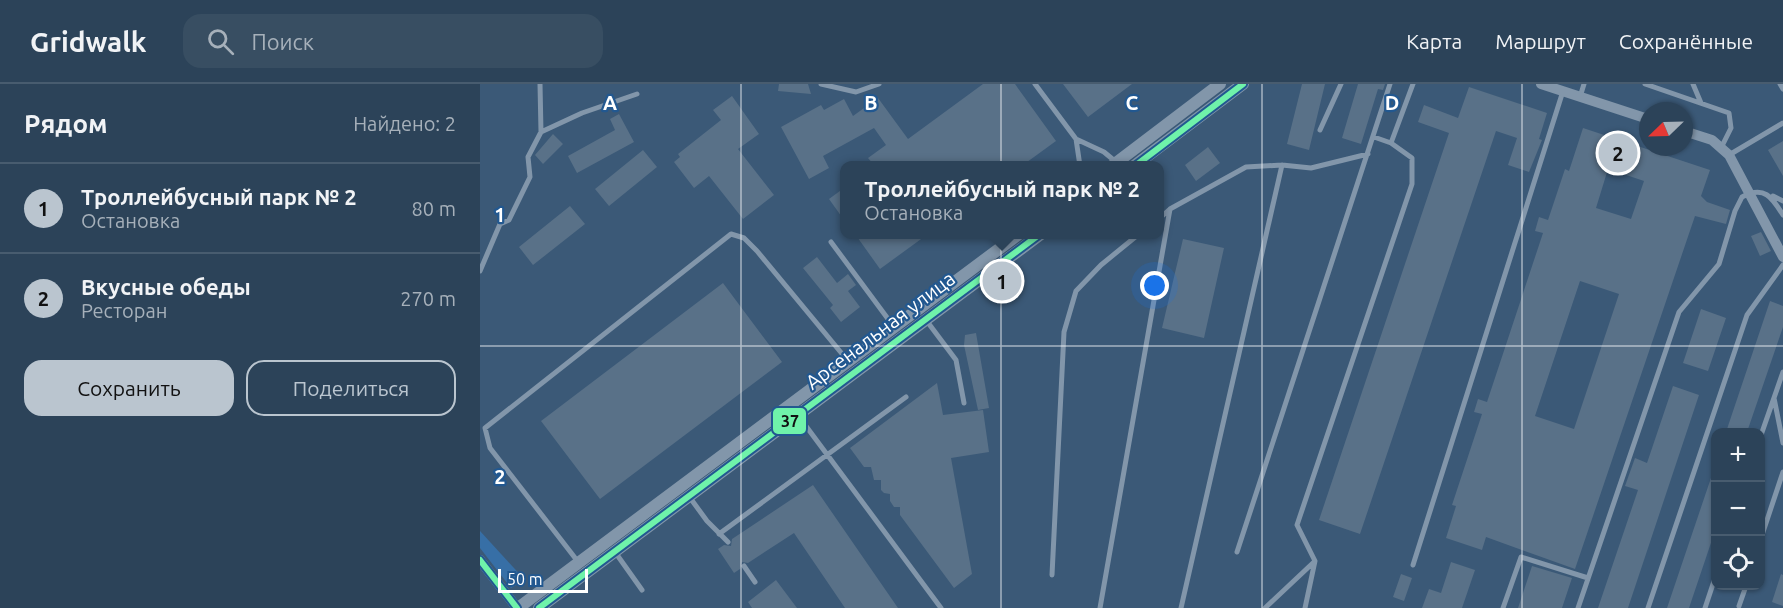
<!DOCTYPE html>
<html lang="ru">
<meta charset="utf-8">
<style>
:root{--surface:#2c4359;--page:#384e62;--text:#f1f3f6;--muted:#a6b0ba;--line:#485c6f;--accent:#bac5cf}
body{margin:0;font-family:Ubuntu,sans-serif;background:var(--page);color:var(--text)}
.controls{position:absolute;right:18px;bottom:18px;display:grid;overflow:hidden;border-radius:12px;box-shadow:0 2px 4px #0004}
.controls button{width:54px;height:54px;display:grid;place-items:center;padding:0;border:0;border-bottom:2px solid var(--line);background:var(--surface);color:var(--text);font:30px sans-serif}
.compass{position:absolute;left:1159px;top:18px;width:54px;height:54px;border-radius:50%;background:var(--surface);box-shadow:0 2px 4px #0004;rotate:247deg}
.scale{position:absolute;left:18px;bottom:15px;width:90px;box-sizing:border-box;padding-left:6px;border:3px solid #fff;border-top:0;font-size:16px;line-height:21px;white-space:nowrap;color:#fff;-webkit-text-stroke:4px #225890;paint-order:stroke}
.you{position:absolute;left:675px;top:202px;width:21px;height:21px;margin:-15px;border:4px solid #fff;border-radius:50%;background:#1a73e8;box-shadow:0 0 0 9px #1a73e833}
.badge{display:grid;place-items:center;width:39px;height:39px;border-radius:50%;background:var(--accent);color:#111;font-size:20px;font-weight:700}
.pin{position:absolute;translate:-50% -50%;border:3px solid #fff;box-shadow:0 2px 6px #0006}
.popup{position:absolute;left:360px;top:77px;width:324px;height:78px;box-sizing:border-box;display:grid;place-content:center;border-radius:12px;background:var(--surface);filter:drop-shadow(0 2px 4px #0005);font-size:20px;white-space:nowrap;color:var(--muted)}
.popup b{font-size:22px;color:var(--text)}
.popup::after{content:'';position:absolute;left:50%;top:100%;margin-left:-12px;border:12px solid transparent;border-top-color:var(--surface)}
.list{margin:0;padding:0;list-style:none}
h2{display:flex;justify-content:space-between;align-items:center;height:78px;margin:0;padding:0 24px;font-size:26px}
h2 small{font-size:20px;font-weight:400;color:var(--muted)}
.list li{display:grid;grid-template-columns:39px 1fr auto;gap:18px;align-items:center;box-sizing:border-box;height:90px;padding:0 24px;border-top:2px solid var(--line)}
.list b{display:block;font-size:22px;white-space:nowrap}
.list p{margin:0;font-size:20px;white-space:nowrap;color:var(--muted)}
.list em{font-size:20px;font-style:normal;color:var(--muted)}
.actions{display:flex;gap:12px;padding:18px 24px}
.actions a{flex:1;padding:14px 0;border:2px solid var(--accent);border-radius:18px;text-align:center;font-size:21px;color:var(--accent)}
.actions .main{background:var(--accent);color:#111}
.icon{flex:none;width:33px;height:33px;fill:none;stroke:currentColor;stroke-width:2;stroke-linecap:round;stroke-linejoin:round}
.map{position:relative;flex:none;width:1303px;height:524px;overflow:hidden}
header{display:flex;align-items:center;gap:36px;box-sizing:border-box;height:84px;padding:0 30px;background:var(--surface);border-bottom:2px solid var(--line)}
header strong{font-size:28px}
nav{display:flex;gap:33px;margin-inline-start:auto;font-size:21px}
.search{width:420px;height:54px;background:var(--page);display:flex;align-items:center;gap:15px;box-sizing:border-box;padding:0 21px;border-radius:18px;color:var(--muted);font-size:22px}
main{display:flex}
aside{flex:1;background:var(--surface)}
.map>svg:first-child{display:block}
.green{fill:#376fa6}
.building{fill:#597188;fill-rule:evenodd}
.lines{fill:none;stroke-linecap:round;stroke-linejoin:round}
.service{stroke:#8296aa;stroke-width:5}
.minor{stroke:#8296aa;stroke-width:10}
.tertiary{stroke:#8296aa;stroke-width:12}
.bus-1-casing{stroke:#225890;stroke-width:10}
.bus-1{stroke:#6ff2aa;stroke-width:6}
.grid{fill:none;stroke:#fff;stroke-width:1.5;stroke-opacity:0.55}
.labels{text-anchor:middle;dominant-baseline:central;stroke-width:4.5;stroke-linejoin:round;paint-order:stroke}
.street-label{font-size:20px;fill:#fff;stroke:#225890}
.grid-label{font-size:20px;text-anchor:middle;font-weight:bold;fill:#fff;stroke:#225890;stroke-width:4.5;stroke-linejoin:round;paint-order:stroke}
.line-badge{stroke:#225890;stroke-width:2}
.pale-badge-label{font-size:16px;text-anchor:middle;font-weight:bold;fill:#111}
</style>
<header>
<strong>Gridwalk</strong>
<div class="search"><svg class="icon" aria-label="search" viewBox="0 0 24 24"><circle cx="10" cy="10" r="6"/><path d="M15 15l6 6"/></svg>Поиск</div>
<nav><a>Карта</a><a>Маршрут</a><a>Сохранённые</a></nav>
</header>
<main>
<aside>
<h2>Рядом<small>Найдено: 2</small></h2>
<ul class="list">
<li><span class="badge">1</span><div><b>Троллейбусный парк № 2</b><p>Остановка</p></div><em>80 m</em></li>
<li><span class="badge">2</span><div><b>Вкусные обеды</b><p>Ресторан</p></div><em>270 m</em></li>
</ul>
<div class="actions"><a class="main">Сохранить</a><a>Поделиться</a></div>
</aside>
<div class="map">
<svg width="1303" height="524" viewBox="0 0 1303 524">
<rect width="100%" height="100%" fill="#3b5977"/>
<path class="green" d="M0 447 45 496 31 504 0 464Z"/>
<path class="building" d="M299 0H328L331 10 298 7Z
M503 0H535L576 57 543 81H394L388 74 406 61 394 44 343 72 349 84 329 95 301 43 341 21 344 26 364 15 373 32 398 14 428 55Z
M583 0H652L608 33Z
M822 0H845L829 66 807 60Z
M878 0H905L903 6 898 5 881 60 862 54Z
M989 3 1067 29 1059 55 1062 56 1049 88 1028 81 1037 54 1016 47 880 450 839 436 969 49 938 38 944 21 978 34Z
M252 12 279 50 258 65 294 111 263 135 229 92 214 104 194 78 200 73 198 70 241 36 233 26Z
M139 30 154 58 97 89 88 72 135 46 130 35Z
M1103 44 1230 86 1221 112 1227 118 1250 126 1246 140 1215 132 1095 485 1006 453 1002 466 966 454 976 422 972 421 1002 330 994 328 998 315 1007 318 1063 149 1055 147 1059 133 1068 136 1085 85 1089 87ZM1128 85 1164 97 1151 135 1116 124ZM1100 197 1139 210 1094 345 1055 332Z
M73 50 83 60 63 80 55 71Z
M1303 57V92L1288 66Z
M728 63 740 79 716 97 705 81Z
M163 66 177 83 129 122 115 105Z
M364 104V136L349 115Z
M90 122 105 140 53 181 39 163Z
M1281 148 1291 167 1280 172 1271 152Z
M375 150H448L400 185Z
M703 155 744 164 724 254 682 244Z
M337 173 357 199 368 190 376 201 368 207 380 223 361 238 350 224 353 221 323 184Z
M243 199 302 278 120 415 61 337Z
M1290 217 1303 222V243L1267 348H1246Z
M1221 225 1246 234 1228 287 1203 279Z
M496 249 509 324 498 326 484 261 485 251Z
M457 299 463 331 503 326 509 368 471 374 492 490 474 504 420 431V423H414L410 417V410L404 409 401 406V396H394L391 383H384L370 364Z
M1193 302 1219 311 1148 524H1118L1158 406 1145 402 1155 374 1167 379Z
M1234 385 1236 444 1209 524H1187Z
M333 401 418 524H365L314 449 268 479 262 478 260 485 254 489 238 465 244 461 251 462 252 455Z
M971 478 995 486 982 524H942L949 505 961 509Z
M1052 482 1092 494 1082 524H1038Z
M921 490 932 494 924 517 913 513Z
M1301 490 1303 491V522L1292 518Z
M296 496 317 524H272L268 518Z"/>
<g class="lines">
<path class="service" d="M60 0 61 48
M341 0 376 8 399 0
M555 0 596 55
M1165 0 1249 29 1251 44 1242 62
M1213 0 1221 19
M1300 0 1303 5
M1100 13 1104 0
M840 46 861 0
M911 59 933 0
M1249 71 1303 39
M600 82 596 55 624 68 636 78
M1293 112 1303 117
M680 134 690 125
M351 158 414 243
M0 187 20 140 29 136 50 93 48 73 61 48 102 29 157 10
M446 236 476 276 484 319
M1294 314 1303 359
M317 330 461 524
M1280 354 1303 288
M208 411 227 437 248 458
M239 450 426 313
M1280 457 1303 388
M135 468 162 506
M757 468 910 0
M99 479 10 364 5 344 251 150 264 154 277 167 368 277
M933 481 1083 7
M264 482 275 498
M572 491 584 248 596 207 621 181 659 150
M1259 522 1266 502
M620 524 690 125 766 83 802 81 831 84 888 70
M701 524 802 81
M785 524 834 478
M825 524 835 477 817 441 932 100V74L911 59 894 53
M1023 524 1041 473 1108 494
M1098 524 1199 228 1239 180 1255 127 1262 113C1284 101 1292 113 1303 131
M1168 524 1267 231 1303 181
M1225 524 1236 491"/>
<path class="minor" d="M1061 0 1168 35
M1204 47 1232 56 1249 71 1303 173
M0 476 37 524"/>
<path class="tertiary" d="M632 82 740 0
M654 82 763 0
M38 524 539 150
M59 524 561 150"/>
<g class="bus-1-casing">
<path id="bus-1" d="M655 82 763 0
M0 476 37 524
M59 524 560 150"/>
</g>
<use href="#bus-1" class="bus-1"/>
</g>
<path class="grid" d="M261 0V524M521 0V524M782 0V524M1042 0V524M0 262H1303"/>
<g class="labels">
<g class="street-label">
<text transform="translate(400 246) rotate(-37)">Арсенальная улица</text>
</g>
</g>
<g class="grid-label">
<text x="130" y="26">A</text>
<text x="391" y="26">B</text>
<text x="652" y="26">C</text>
<text x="912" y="26">D</text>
<text x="20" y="138">1</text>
<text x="20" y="400">2</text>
</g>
<rect class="line-badge" x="292" y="323" width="35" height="28" rx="6" fill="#6ff2aa"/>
<g class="pale-badge-label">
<text x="310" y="343">37</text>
</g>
</svg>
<div class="controls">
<button>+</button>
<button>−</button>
<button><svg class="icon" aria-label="locate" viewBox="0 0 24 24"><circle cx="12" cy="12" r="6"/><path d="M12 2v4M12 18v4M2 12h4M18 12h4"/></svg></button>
</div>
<svg class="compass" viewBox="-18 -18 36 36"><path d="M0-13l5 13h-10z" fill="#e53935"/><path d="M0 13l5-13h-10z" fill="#a6b0ba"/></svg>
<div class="scale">50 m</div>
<div class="you"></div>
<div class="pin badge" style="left:522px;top:197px">1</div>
<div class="popup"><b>Троллейбусный парк № 2</b>Остановка</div>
<div class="pin badge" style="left:1138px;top:69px">2</div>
</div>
</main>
